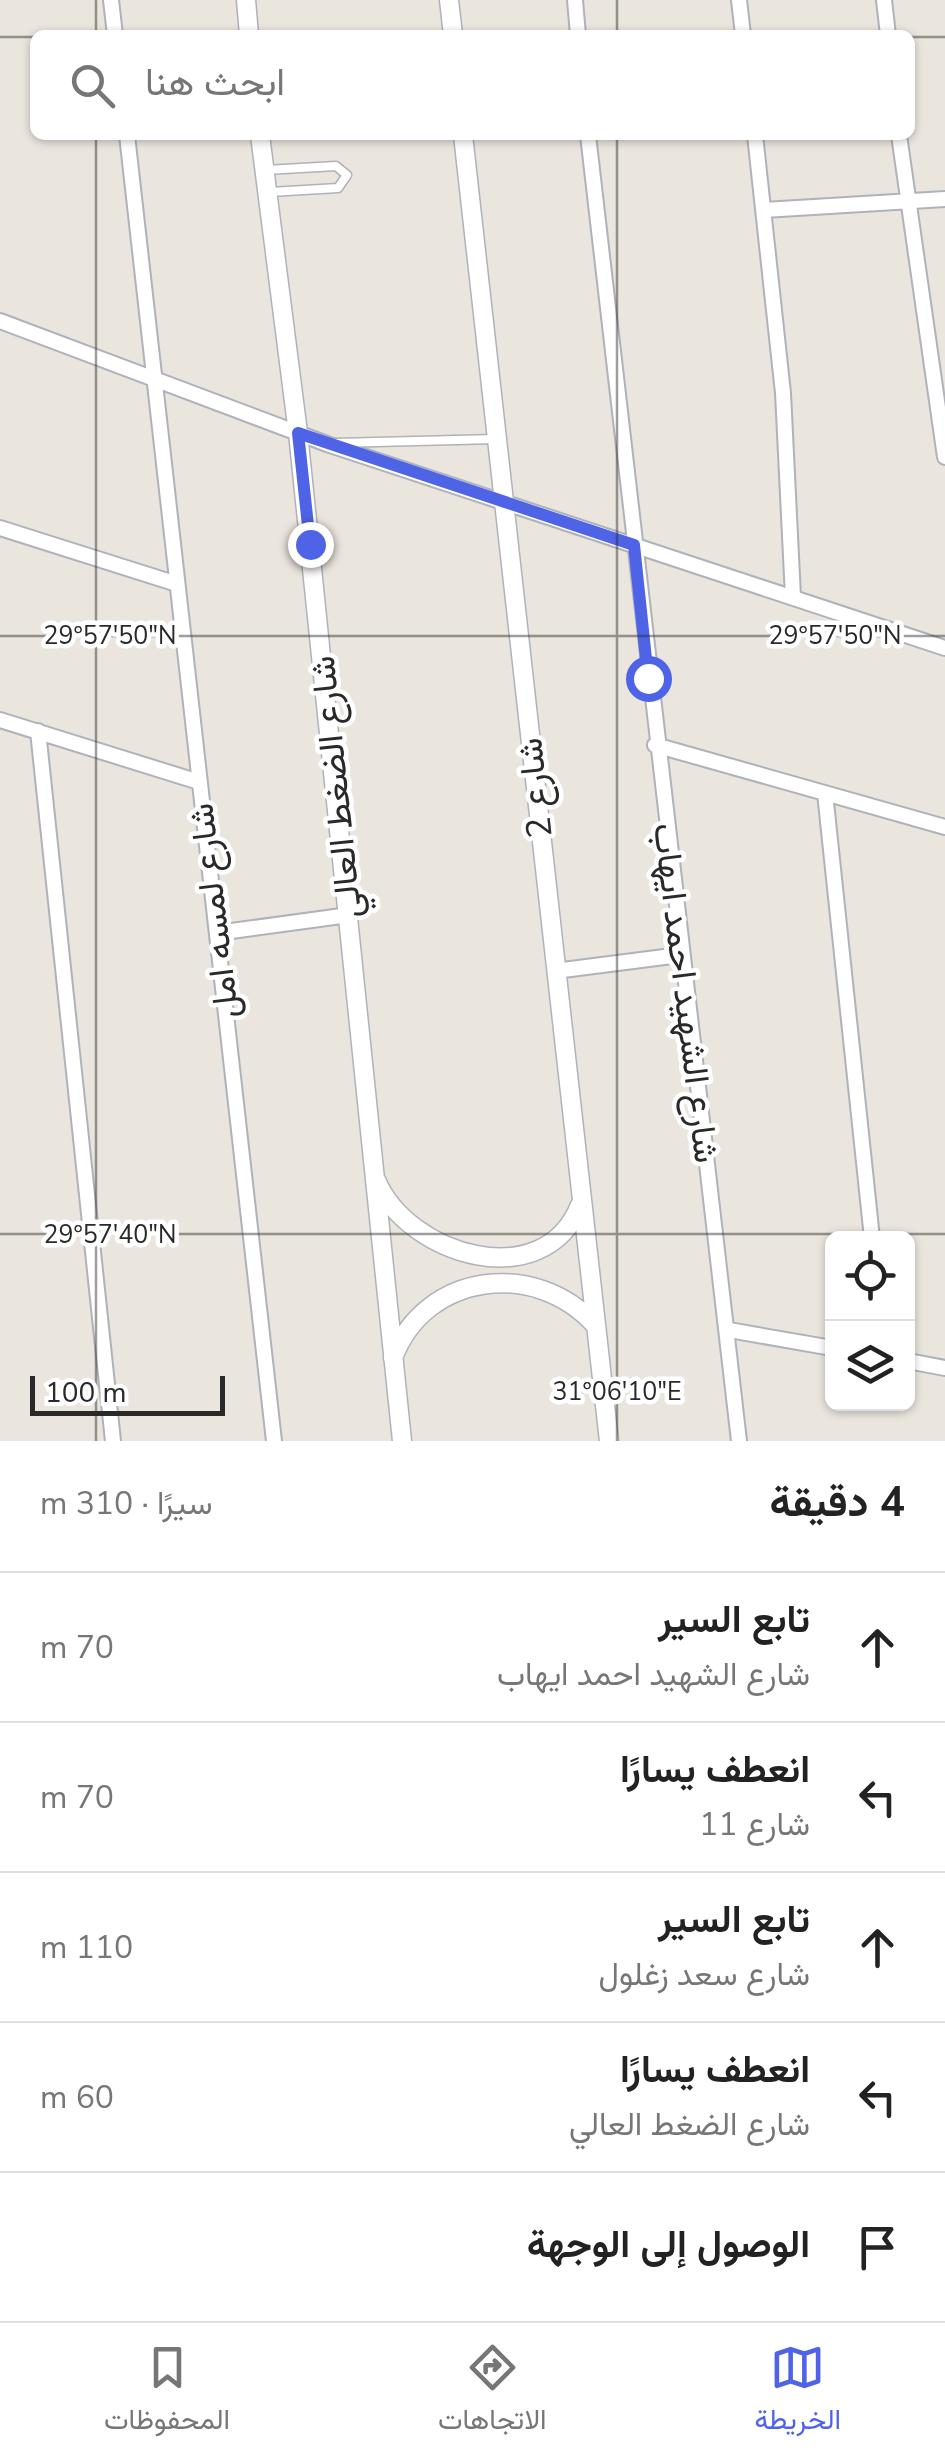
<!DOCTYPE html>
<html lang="ar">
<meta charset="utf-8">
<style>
:root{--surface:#fff;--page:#f2f2f2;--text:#222;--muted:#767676;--line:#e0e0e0;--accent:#4e63e6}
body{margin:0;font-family:"Nunito Sans",Vazirmatn,sans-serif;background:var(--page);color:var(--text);direction:rtl}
.controls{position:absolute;right:30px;bottom:30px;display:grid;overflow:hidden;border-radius:15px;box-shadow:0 2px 8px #0004}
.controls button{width:90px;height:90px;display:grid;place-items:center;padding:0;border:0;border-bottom:2px solid var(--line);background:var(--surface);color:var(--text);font:50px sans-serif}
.scale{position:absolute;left:30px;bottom:25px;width:195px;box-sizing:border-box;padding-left:10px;border:5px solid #292929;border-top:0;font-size:28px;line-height:35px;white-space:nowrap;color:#292929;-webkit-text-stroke:8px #fff;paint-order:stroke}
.stop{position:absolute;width:30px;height:30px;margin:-22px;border:8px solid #4e63e6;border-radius:50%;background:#fff}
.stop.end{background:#4e63e6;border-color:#fff;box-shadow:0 2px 10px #0008}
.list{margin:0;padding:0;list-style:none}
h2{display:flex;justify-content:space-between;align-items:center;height:130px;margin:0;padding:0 40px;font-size:42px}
h2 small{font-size:32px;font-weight:400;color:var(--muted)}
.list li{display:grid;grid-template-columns:65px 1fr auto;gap:30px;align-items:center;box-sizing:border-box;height:150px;padding:0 40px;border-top:2px solid var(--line)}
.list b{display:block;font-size:38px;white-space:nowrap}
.list p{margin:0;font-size:32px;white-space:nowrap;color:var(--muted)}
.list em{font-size:32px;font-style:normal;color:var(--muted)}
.icon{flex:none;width:55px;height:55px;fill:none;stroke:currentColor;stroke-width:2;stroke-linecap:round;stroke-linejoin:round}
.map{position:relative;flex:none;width:945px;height:1441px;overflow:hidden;direction:ltr}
.search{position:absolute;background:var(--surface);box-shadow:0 2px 8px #0004;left:30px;right:30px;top:30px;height:110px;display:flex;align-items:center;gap:25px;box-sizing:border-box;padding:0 35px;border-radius:15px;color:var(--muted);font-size:38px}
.sheet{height:880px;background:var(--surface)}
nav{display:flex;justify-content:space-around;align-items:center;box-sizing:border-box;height:140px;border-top:2px solid var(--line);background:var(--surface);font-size:28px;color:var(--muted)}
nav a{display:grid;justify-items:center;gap:5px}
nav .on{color:var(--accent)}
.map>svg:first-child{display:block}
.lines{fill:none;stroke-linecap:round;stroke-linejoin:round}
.service-casing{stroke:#b0b2bb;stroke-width:11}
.minor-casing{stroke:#b0b2bb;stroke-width:18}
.tertiary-casing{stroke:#b0b2bb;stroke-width:21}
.service{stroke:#fff;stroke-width:8}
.minor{stroke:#fff;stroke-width:14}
.tertiary{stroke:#fff;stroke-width:18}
.route{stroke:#4e63e6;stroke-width:12}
.ticks{fill:none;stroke:#292929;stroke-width:2.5;stroke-opacity:0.45}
.labels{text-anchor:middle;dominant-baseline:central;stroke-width:9;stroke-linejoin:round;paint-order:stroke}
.street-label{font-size:35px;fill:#292929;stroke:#fff}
.ticks-label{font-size:25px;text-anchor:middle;fill:#292929;stroke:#fff;stroke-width:9;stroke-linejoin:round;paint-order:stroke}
</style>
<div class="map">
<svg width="945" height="1441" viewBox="0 0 945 1441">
<rect width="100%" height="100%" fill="#eae5dd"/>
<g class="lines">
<g class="service-casing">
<path id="service" d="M266 170 336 166 347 175 338 188 270 192
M336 443 496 439"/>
</g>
<g class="minor-casing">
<path id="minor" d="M111 0 115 35
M575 0 578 35
M739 0 743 35
M884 0 888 35
M127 135 274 1441
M588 135 739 1441
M755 135 783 393 793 597
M899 135 945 457
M764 210 945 199
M0 321 327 444 945 648
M0 528 177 584
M0 720 199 782
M38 731 113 1441
M655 745 945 827
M825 793 872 1238
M217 933 349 915
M555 971 680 955
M729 1330 832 1348
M908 1361 945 1368"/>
</g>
<g class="tertiary-casing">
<path id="tertiary" d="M246 0 249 35
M449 0 453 35
M260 135 298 433 402 1441
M463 135 609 1441
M376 1180C408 1256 544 1296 580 1205
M393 1358C425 1272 536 1259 595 1325"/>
</g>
<use href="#service" class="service"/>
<use href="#minor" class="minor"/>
<use href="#tertiary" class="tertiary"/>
</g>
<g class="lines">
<path class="route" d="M310 544 298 433 634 545 648 678"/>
</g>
<path class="ticks" d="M96 0V35M617 0V35M0 37H35M910 37H945M96 135V1441M617 135V1441M0 636H945M0 1234H945"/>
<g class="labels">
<g class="street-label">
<text transform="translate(336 787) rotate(-96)">شارع الضغط العالي</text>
<text transform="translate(535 788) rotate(-96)">شارع 2</text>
<text transform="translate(214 911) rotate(-97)">شارع لمسه امل</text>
<text transform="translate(686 993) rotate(83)">شارع الشهيد احمد ايهاب</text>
</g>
</g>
<g class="ticks-label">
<text x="110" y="644">29°57'50"N</text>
<text x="835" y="644">29°57'50"N</text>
<text x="110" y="1243">29°57'40"N</text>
<text x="617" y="1400">31°06'10"E</text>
</g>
</svg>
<div class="controls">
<button><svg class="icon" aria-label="locate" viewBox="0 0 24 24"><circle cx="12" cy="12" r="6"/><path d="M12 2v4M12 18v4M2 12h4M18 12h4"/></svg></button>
<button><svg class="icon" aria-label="layers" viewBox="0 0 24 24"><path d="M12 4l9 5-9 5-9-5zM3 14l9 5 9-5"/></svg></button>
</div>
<div class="scale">100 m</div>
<div class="stop" style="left:648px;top:678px"></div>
<div class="stop end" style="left:310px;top:544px"></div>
<div class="search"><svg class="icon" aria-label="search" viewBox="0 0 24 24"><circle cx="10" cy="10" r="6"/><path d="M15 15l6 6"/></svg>ابحث هنا</div>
</div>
<section class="sheet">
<h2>4 دقيقة<small>سيرًا · 310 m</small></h2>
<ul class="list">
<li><svg class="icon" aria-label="ahead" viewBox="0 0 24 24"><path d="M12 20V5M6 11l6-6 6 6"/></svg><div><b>تابع السير</b><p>شارع الشهيد احمد ايهاب</p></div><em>70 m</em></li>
<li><svg class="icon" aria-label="left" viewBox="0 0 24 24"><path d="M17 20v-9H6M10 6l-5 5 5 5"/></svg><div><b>انعطف يسارًا</b><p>شارع 11</p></div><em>70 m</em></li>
<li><svg class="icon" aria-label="ahead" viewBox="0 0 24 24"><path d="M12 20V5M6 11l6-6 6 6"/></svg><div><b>تابع السير</b><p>شارع سعد زغلول</p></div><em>110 m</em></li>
<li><svg class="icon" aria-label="left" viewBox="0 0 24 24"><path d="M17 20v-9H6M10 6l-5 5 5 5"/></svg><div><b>انعطف يسارًا</b><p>شارع الضغط العالي</p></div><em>60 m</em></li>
<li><svg class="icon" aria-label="arrive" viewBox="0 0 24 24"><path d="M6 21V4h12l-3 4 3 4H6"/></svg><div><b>الوصول إلى الوجهة</b></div></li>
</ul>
</section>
<nav>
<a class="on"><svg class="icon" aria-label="map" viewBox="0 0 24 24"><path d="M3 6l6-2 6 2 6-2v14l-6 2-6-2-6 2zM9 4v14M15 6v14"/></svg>الخريطة</a>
<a><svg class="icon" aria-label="directions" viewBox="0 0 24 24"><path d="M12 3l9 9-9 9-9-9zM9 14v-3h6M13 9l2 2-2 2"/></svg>الاتجاهات</a>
<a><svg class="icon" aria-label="saved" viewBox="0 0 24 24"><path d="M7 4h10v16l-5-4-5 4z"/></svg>المحفوظات</a>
</nav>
